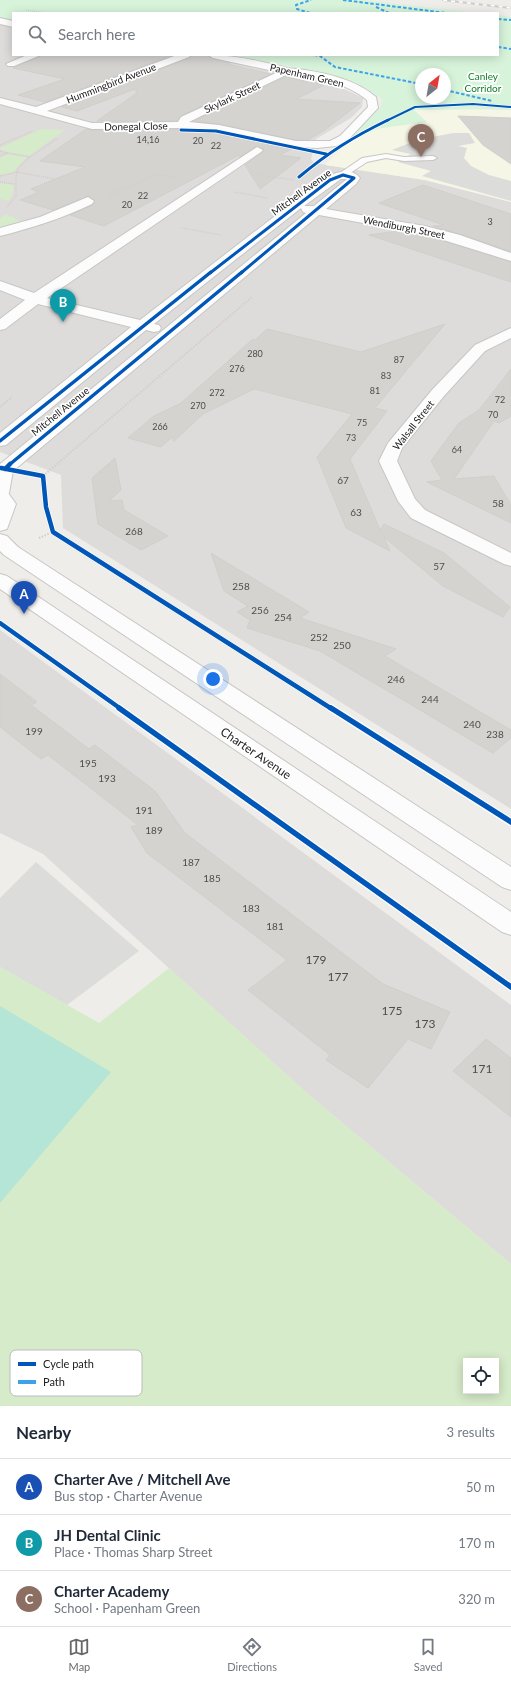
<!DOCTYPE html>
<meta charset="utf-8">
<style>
:root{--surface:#fff;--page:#f6f6f7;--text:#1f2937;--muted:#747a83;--line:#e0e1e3;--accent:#686866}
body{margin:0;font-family:Lato,sans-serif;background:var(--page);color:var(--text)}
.controls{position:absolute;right:12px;bottom:12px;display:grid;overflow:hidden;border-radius:0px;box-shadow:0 2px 10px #0003}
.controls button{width:36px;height:36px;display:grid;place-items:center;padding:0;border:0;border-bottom:1px solid var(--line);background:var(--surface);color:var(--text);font:20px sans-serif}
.compass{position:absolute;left:415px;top:68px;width:36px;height:36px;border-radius:50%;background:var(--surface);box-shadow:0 2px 10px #0003;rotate:31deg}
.you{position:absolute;left:213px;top:679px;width:14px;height:14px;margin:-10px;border:3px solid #fff;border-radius:50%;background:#1a73e8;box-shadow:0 0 0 6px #1a73e833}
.badge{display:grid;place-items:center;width:26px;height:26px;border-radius:50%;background:var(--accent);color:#fff;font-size:13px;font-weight:700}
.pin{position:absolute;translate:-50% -33px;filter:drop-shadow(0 1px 2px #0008)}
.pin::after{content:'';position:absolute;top:21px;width:14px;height:12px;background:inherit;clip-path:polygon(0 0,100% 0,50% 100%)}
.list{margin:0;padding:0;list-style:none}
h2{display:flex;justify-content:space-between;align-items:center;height:52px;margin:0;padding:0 16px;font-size:17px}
h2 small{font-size:13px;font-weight:400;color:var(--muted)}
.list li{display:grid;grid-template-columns:26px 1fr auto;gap:12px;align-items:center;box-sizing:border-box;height:56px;padding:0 16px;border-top:1px solid var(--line)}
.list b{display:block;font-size:15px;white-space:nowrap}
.list p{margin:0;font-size:13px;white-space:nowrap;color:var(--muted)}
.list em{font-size:13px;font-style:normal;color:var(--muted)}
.icon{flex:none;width:22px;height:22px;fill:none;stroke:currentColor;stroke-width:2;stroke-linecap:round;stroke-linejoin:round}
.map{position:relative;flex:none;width:511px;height:1406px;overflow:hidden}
.search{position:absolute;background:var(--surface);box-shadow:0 2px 10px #0003;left:12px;right:12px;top:12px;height:44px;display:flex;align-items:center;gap:10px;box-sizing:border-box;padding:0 14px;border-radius:0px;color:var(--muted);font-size:15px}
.sheet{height:220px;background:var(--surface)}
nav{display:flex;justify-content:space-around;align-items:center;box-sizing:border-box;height:56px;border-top:1px solid var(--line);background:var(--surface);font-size:11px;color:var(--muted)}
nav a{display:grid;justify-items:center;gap:2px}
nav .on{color:var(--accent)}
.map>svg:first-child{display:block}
.residential{fill:#dddcda}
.education{fill:#f5f6e5}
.religious{fill:#dcdcda}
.grass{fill:#d6ebc9;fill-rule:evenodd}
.park{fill:#d7f4db;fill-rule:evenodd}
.pitch{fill:#b5e5d7}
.building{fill:#d5d3d0;stroke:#d1cfca}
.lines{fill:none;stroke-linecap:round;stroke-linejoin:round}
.service-casing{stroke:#c7c6c5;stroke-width:2}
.minor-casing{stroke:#c7c6c5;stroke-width:2}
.tertiary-casing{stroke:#c7c6c5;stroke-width:2}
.path-far3{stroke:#d7ccc9;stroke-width:1;stroke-dasharray:1 1;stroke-linecap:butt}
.path-far2{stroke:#d7ccc9;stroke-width:1.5;stroke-dasharray:1 1;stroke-linecap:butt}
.path-far1{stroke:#d7ccc9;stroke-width:2;stroke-dasharray:1.5 1.5;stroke-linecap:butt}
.path{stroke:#d7ccc9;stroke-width:3;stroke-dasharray:2.5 2.5;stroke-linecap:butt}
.service{fill:#fcfcfc;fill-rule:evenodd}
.minor{fill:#fcfcfc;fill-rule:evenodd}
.tertiary{fill:#fcfcfc;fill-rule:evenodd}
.rail-casing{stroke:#cbcbca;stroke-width:2}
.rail{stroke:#fff;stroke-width:1.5;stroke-dasharray:4;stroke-linecap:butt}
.quiet{stroke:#3da2ea;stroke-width:2;stroke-dasharray:3.5 2;stroke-linecap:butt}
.cycleway-far4-casing{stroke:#fff;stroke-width:3}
.cycleway-far3-casing{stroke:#fff;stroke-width:4.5}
.cycleway-far2-casing{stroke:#fff;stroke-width:5.5}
.cycleway-far1-casing{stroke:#fff;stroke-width:6}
.cycleway-casing{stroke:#fff;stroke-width:8}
.cycleway-far4{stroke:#0057b8;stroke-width:2}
.cycleway-far3{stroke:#0057b8;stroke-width:3}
.cycleway-far2{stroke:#0057b8;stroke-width:3.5}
.cycleway-far1{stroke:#0057b8;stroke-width:4.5}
.cycleway{stroke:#0057b8;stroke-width:5.5}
.labels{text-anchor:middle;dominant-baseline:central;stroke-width:3.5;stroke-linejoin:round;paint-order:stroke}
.far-number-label{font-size:9px;fill:#4d4d4c}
.far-street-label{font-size:10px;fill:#202020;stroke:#fff}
.far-park-label{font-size:10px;fill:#0e7e26;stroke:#fff}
.number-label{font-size:10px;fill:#4d4d4c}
.street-label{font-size:12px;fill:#202020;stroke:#fff}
.near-number-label{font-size:12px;fill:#4d4d4c}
.key{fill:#fff;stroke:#bcbcbc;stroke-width:1}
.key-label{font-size:11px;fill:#202020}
</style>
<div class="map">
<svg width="511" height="1406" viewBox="0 0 511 1406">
<rect width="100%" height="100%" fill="#eeede9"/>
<path class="residential" d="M0 24 13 27V55H197L316 79 338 86 363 98 362 107 351 118 316 139 311 159 314 163 425 180 511 202V809L63 528 61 475 0 452Z
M0 630 511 1005V1264L309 1095 43 854 0 833Z"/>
<path class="education" d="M446 109 511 110V202L425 180 325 165 350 139 381 128 427 122 413 110Z"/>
<path class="religious" d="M453 133H469L475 143 458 146 467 148 464 158 471 166 489 175 511 181V201L422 176 431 171 398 162 411 154 392 150 417 140Z
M36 862 139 951 67 1005 0 967V898Z"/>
<path class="grass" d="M41 129 65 130 29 156 0 150V148Z
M8 154 27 157 13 172 0 175V158Z
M0 183 14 185 12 194 9 201 0 199Z
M5 214 24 223 0 229V219Z
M0 967 99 1023 169 968 309 1095 511 1264V1406H0ZM466 1361H496V1391H466Z"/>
<path class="park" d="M0 0H363L477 13H13V20L0 17Z
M498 15 511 17V110L491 109 414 110 427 122 381 128 350 139 381 107 382 99 361 85 336 76 233 55H498ZM421 74H445V98H421Z"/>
<path class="pitch" d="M0 1006 111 1072 0 1203Z"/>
<path class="building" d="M42 55H173L45 102 18 95 65 79 13 68Z
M192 55H207L213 59 230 63 227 64 271 74 180 116 177 121H97L137 93 135 89 77 111 62 107 190 58Z
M286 77 324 85 296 99 360 103 326 129 308 140H296L219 124 194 121Z
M458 116 511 118V164L483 145Z
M86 129 92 130H182L219 132 293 148 280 155 301 158 260 189 245 165 264 151V149L256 146 240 157 239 155 104 226 70 215 93 205 95 201 89 196 53 210 20 200 39 192 31 189 85 167 40 161Z
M423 185 511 214V251L460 234 433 226 444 225 379 203Z
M399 231 424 235 511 262V282L369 235Z
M445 324 375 408 387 411 350 459 380 530 384 524 444 553 510 607 503 617 443 586 384 537 390 551 346 528 317 457 352 414 254 389 203 414 174 441 172 437 161 447 128 438 154 416 181 403 253 339 255 340 267 329 361 352Z
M511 369V416L499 423 494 421 454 479 494 476 511 505V523L427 482 442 480 431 461 459 423 479 410Z
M115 458 121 490 109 501 122 500 124 510 168 536 141 550 98 524 92 478Z
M211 553 309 612 300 618 396 649 385 656 511 730V738L493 753 320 651 247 628 250 620 237 612 248 606 224 591Z
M0 674 37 702 31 705 89 749 95 745 155 791 185 833 383 984 450 1012 431 1049 408 1039 368 1088 326 1060 330 1055 248 990 287 960 147 853 131 827 138 825 48 755 41 759 0 727Z
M486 1039 511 1058V1117L453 1071Z"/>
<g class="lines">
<g class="service-casing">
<path id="service" d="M386 154 404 157 433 156 437 158 433 160 404 161 386 158 367 162 344 177 337 175 362 158Z"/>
</g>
<g class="minor-casing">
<path id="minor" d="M0 18 13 21V27L0 24Z
M27 55H41L14 66H8L6 64Z
M177 55H191L189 57 47 111 92 123 178 122 181 117 278 72 213 58 208 55C235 55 261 61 287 68 292 69 299 69 305 70 330 74 356 80 376 97L378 108 348 140 336 146 317 148 296 147 219 131 182 128 92 129 0 104V98L36 107ZM288 74C315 77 345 82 367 100L368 107 340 136 330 141H296L219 125 189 122Z
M257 147 263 150 261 152 47 298 140 320 323 179C333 173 351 166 360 178L356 184 326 209 425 226 460 235 511 253V261L424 234 319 215 13 471 9 493 6 497 0 498V464L306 213 303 212 301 208 154 324 159 325 161 328 159 331 154 332 146 330 6 445 0 446V433L131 327 38 304 5 329 0 330V319L25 300 0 290V281L34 293ZM341 179H347L314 206H304Z
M88 197 94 201 92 204C63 218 32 228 0 236V228L40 217Z
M511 328V338L485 351 444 396 402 448 397 461 415 499 425 510 511 553V566L504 564 411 518 398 501 379 461 388 443 432 390 475 345Z"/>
</g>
<g class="tertiary-casing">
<path id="tertiary" d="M0 489 6 490 16 504 7 529 0 531Z
M0 534 7 536 18 547 511 867V890L502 887 4 555 0 551Z
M0 574 7 576 511 912V935L502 932 0 589Z"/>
</g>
<path class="path-far3" d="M26 10 47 13"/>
<path class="path-far2" d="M0 145 33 131
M0 151 7 153 0 156
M7 153 30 157
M260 175 293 180
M0 176 17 172 55 179
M0 182 15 184
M234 192 268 198
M109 195 157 175 178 177
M7 207 16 196V176L19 167 30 157 58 138
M182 228 221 235"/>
<path class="path-far1" d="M0 407 12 397
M43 476 252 297
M39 538 53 532
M0 623 121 709"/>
<path class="path" d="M119 708 511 987"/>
<use href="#service" class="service"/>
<use href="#minor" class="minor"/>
<use href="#tertiary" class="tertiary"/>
<g class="rail-casing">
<path id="rail" d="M443 0 511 8"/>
</g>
<use href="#rail" class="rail"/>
<path class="quiet" d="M343 0 446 13
M376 7 389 13
M310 13 297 9 296 5 311 0
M498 19 511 20
M498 47 511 49
M314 55 320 56 335 67 421 84
M445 90 492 101"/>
<g class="cycleway-far4-casing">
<path id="cycleway-far4" d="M386 121 415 107 473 104 511 107"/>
</g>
<g class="cycleway-far3-casing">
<path id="cycleway-far3" d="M181 130 216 131 326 154
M299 177C329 152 353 137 388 120
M210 273 330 180 343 175 354 178 241 273"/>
</g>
<g class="cycleway-far2-casing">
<path id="cycleway-far2" d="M0 441 211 272
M9 465 242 272"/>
</g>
<g class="cycleway-far1-casing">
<path id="cycleway-far1" d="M1 468 43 476 46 507 53 532 332 709
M5 469 10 464
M0 623 121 709"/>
</g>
<g class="cycleway-casing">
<path id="cycleway" d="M119 708 511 987
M331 708 511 822"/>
</g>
<use href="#cycleway-far4" class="cycleway-far4"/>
<use href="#cycleway-far3" class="cycleway-far3"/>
<use href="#cycleway-far2" class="cycleway-far2"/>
<use href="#cycleway-far1" class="cycleway-far1"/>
<use href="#cycleway" class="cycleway"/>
</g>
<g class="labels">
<g class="far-number-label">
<text x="148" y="139">14,16</text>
<text x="198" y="140">20</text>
<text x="216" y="145">22</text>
<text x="143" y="195">22</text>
<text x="127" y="204">20</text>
<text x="490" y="221">3</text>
<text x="255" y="353">280</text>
<text x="399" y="359">87</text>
<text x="237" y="368">276</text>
<text x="386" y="375">83</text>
<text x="375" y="390">81</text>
<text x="217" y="392">272</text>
<text x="500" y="399">72</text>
<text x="198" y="405">270</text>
<text x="493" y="414">70</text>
<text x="362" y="422">75</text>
<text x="160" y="426">266</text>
<text x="351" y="437">73</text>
<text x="457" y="449">64</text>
</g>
<g class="far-street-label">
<text transform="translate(307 75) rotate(13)">Papenham Green</text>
<text transform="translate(111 83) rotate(-21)">Hummingbird Avenue</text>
<text transform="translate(232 97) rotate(-25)">Skylark Street</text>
<text transform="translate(136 126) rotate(-1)">Donegal Close</text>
<text transform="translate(301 192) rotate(-36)">Mitchell Avenue</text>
<text transform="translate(404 227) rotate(11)">Wendiburgh Street</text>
<text transform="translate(60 411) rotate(-39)">Mitchell Avenue</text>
<text transform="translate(413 425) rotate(-52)">Walsall Street</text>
</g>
<g class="far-park-label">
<text x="483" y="76">Canley<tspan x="483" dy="12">Corridor</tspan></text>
</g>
<g class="number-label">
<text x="343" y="480">67</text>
<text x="498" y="503">58</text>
<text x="356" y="512">63</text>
<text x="134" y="531">268</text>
<text x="439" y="566">57</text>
<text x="241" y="586">258</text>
<text x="260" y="610">256</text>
<text x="283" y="617">254</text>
<text x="319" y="637">252</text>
<text x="342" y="645">250</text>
<text x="396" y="679">246</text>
<text x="430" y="699">244</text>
<text x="472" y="724">240</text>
<text x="34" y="731">199</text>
<text x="495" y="734">238</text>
<text x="88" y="763">195</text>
<text x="107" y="778">193</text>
<text x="144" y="810">191</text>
<text x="154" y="830">189</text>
<text x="191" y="862">187</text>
<text x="212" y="878">185</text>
<text x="251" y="908">183</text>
<text x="275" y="926">181</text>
</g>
<g class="street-label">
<text transform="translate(256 753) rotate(34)">Charter Avenue</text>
</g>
<g class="near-number-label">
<text x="316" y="959">179</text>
<text x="338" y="976">177</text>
<text x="392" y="1010">175</text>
<text x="425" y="1023">173</text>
<text x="482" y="1068">171</text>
</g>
</g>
<rect x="10" y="1350" width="132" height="46" rx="6" class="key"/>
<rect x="18" y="1362" width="18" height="4" fill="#0057b8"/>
<rect x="18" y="1380" width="18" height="4" fill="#3da2ea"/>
<g class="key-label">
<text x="43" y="1368">Cycle path</text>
<text x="43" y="1386">Path</text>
</g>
</svg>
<div class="controls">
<button><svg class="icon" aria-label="locate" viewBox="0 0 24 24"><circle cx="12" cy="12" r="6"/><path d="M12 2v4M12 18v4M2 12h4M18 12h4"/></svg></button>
</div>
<svg class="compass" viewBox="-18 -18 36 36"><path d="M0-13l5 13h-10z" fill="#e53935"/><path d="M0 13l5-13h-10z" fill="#747a83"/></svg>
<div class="you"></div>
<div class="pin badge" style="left:24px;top:614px;background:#1a4fb4">A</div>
<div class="pin badge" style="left:63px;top:322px;background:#0f9aa8">B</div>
<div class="pin badge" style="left:421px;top:157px;background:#8d6e63">C</div>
<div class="search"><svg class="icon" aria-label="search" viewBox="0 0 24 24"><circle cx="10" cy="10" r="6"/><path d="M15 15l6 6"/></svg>Search here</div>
</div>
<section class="sheet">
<h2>Nearby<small>3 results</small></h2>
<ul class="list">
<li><span class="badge" style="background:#1a4fb4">A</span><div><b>Charter Ave / Mitchell Ave</b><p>Bus stop · Charter Avenue</p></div><em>50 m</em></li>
<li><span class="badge" style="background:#0f9aa8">B</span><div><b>JH Dental Clinic</b><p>Place · Thomas Sharp Street</p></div><em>170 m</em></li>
<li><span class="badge" style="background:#8d6e63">C</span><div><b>Charter Academy</b><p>School · Papenham Green</p></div><em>320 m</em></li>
</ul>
</section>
<nav>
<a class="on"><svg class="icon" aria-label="map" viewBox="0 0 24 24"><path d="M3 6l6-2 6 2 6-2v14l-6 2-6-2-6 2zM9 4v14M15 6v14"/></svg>Map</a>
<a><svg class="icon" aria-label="directions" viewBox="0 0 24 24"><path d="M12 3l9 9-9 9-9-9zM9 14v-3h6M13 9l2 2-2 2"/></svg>Directions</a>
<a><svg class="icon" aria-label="saved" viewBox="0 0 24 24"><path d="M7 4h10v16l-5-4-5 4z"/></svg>Saved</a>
</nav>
